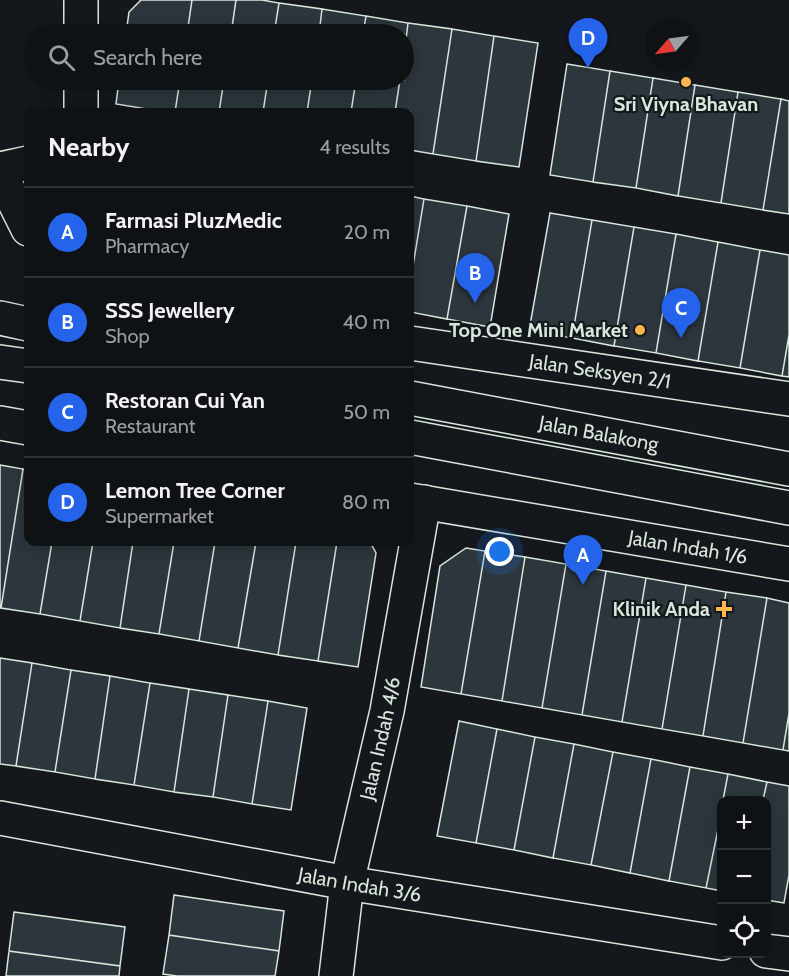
<!DOCTYPE html>
<meta charset="utf-8">
<style>
:root{--surface:#0f1215;--page:#181b1e;--text:#f1f3f6;--muted:#9b9ea0;--line:#2f3234;--accent:#2563eb}
body{margin:0;font-family:Cabin,sans-serif;background:var(--page);color:var(--text)}
.controls{position:absolute;right:18px;bottom:18px;display:grid;overflow:hidden;border-radius:12px;box-shadow:0 3px 15px #0003}
.controls button{width:54px;height:54px;display:grid;place-items:center;padding:0;border:0;border-bottom:2px solid var(--line);background:var(--surface);color:var(--text);font:30px sans-serif}
.compass{position:absolute;left:645px;top:18px;width:54px;height:54px;border-radius:50%;background:var(--surface);box-shadow:0 3px 15px #0003;rotate:242deg}
.you{position:absolute;left:500px;top:552px;width:21px;height:21px;margin:-15px;border:4px solid #fff;border-radius:50%;background:#1a73e8;box-shadow:0 0 0 9px #1a73e833}
.badge{display:grid;place-items:center;width:39px;height:39px;border-radius:50%;background:var(--accent);color:#fff;font-size:20px;font-weight:700}
.pin{position:absolute;translate:-50% -50px;filter:drop-shadow(0 2px 3px #0008)}
.pin::after{content:'';position:absolute;top:32px;width:21px;height:18px;background:inherit;clip-path:polygon(0 0,100% 0,50% 100%)}
.list{margin:0;padding:0;list-style:none}
h2{display:flex;justify-content:space-between;align-items:center;height:78px;margin:0;padding:0 24px;font-size:26px}
h2 small{font-size:20px;font-weight:400;color:var(--muted)}
.list li{display:grid;grid-template-columns:39px 1fr auto;gap:18px;align-items:center;box-sizing:border-box;height:90px;padding:0 24px;border-top:2px solid var(--line)}
.list b{display:block;font-size:22px;white-space:nowrap}
.list p{margin:0;font-size:20px;white-space:nowrap;color:var(--muted)}
.list em{font-size:20px;font-style:normal;color:var(--muted)}
.icon{flex:none;width:33px;height:33px;fill:none;stroke:currentColor;stroke-width:2;stroke-linecap:round;stroke-linejoin:round}
.map{position:relative;flex:none;width:789px;height:976px;overflow:hidden}
.search{position:absolute;background:var(--surface);box-shadow:0 3px 15px #0003;left:24px;top:24px;width:390px;height:66px;display:flex;align-items:center;gap:15px;box-sizing:border-box;padding:0 21px;border-radius:33px;color:var(--muted);font-size:22px}
.panel{position:absolute;background:var(--surface);box-shadow:0 3px 15px #0003;left:24px;top:108px;width:390px;height:438px;border-radius:12px}
.map>svg:first-child{display:block}
.building{fill:#2c363c;stroke:#d8e6dc;stroke-width:1.5}
.lines{fill:none;stroke-linecap:round;stroke-linejoin:round}
.minor-casing{stroke:#d8e6dc;stroke-width:36}
.tertiary-casing{stroke:#d8e6dc;stroke-width:36}
.minor{stroke:#14181c;stroke-width:33}
.tertiary{stroke:#14181c;stroke-width:33}
.poi-dot{fill:#ffb74d;stroke:#14181c;stroke-width:2}
.labels{text-anchor:middle;dominant-baseline:central;stroke-width:4.5;stroke-linejoin:round;paint-order:stroke}
.poi-label{font-size:20px;font-weight:bold;fill:#d8e6dc;stroke:#14181c;text-anchor:end}
.street-label{font-size:20px;fill:#d8e6dc;stroke:#14181c}
</style>
<div class="map">
<svg width="789" height="976" viewBox="0 0 789 976">
<rect width="100%" height="100%" fill="#14181c"/>
<path class="building" d="M141 0H192L187 34H126L129 12Z
M192 0H236L231 34H187Z
M236 0H262L279 3 274 34H231Z
M279 3 322 9 319 34H274Z
M322 9 366 16 363 34H319Z
M366 16 408 23 404 56V34H363Z
M408 23 452 29 433 154 410 150V112H395L400 80H404V56Z
M452 29 494 36 476 161 433 154Z
M494 36 538 43 519 167 476 161Z
M567 64 610 71 593 182 550 175Z
M610 71 653 78 636 188 593 182Z
M653 78 695 85 678 196 636 188Z
M119 80H180L175 112H165L116 104Z
M180 80H224L219 112H175Z
M224 80H268L263 112H219Z
M268 80H312L307 112H263Z
M312 80H356L351 112H307Z
M356 80H400L395 112H351Z
M695 85 738 92 721 203 678 196Z
M738 92 781 99 763 210 721 203Z
M781 99 789 101V214L763 210Z
M410 196 424 199 410 284Z
M424 199 467 206 447 319 410 312V284Z
M467 206 509 214 490 327 447 319Z
M550 213 592 220 572 338 529 331Z
M592 220 634 227 614 346 572 338Z
M634 227 676 234 656 353 614 346Z
M676 234 718 242 698 361 656 353Z
M718 242 760 250 740 368 698 361Z
M760 250 789 255V335L782 376 740 368Z
M789 335V377L782 376Z
M0 465 23 469 1 608H0Z
M23 469 28 470V542H52L40 614 1 608Z
M52 542H93L80 621 40 614Z
M93 542H133L120 628 80 621Z
M133 542H174L159 634 120 628Z
M174 542H215L199 641 159 634Z
M215 542H256L238 648 199 641Z
M256 542H296L278 655 238 648Z
M296 542H337L318 661 278 655Z
M337 542H370L376 553 358 667 318 661Z
M466 548 485 551 461 694 421 687 440 566Z
M485 551 525 557 502 701 461 694Z
M525 557 566 564 542 708 502 701Z
M566 564 606 571 582 715 542 708Z
M606 571 646 578 622 722 582 715Z
M646 578 686 585 662 729 622 722Z
M686 585 726 592 703 736 662 729Z
M726 592 767 598 743 743 703 736Z
M767 598 789 603V713L783 750 743 743Z
M0 658 32 663 16 766 0 764Z
M32 663 71 670 55 772 16 766Z
M71 670 110 676 95 779 55 772Z
M110 676 150 683 134 785 95 779Z
M150 683 189 689 174 792 134 785Z
M189 689 228 695 213 797 174 792Z
M228 695 268 701 252 804 213 797Z
M268 701 307 708 291 810 252 804Z
M789 713V751L783 750Z
M459 721 497 729 476 843 437 836Z
M497 729 535 737 514 850 476 843Z
M535 737 574 744 553 858 514 850Z
M574 744 613 752 591 865 553 858Z
M613 752 651 759 630 873 591 865Z
M651 759 690 767 669 881 630 873Z
M690 767 728 774 723 800H722V810L706 888 669 881Z
M728 774 767 782 763 800H723Z
M767 782 789 786V875L784 903 766 900V800H763Z
M722 810V891L706 888Z
M174 895 284 911 279 951 169 935Z
M14 912 125 927 120 966 9 951Z
M169 935 279 951 275 976H177L163 974Z
M9 951 120 966 119 976H6Z"/>
<g class="lines">
<g class="minor-casing">
<g id="minor">
<path d="M81 0V34"/>
<path d="M81 80V112"/>
<path d="M0 169 28 163"/>
<path id="s1" d="M410 343 789 399"/>
<path d="M0 423 28 428"/>
<path id="s2" d="M410 500 789 564"/>
<path id="s3" d="M0 818 347 883 722 943"/>
<path d="M766 951 789 954"/>
<path id="s4" d="M336 976 347 883 387 711 424 502"/>
</g>
</g>
<g class="tertiary-casing">
<g id="tertiary">
<path d="M0 173 28 229"/>
<path d="M0 318 28 324"/>
<path d="M0 362 28 366"/>
<path id="s5" d="M410 398 789 469"/>
<path d="M410 437 789 508"/>
</g>
</g>
<use href="#minor" class="minor"/>
<use href="#tertiary" class="tertiary"/>
</g>
<g class="poi-dot">
<circle cx="686" cy="82" r="6"/>
<circle cx="640" cy="330" r="6"/>
<path d="M721 600h6v6h6v6h-6v6h-6v-6h-6v-6h6z"/>
</g>
<g class="labels">
<g class="poi-label">
<text x="686" y="104" text-anchor="middle">Sri Viyna Bhavan</text>
<text x="628" y="330">Top One Mini Market</text>
<text x="710" y="609">Klinik Anda</text>
</g>
<g class="street-label">
<text stroke="none"><textPath href="#s1" startOffset="192">Jalan Seksyen 2/1</textPath></text>
<text stroke="none"><textPath href="#s5" startOffset="192">Jalan Balakong</textPath></text>
<text stroke="none"><textPath href="#s2" startOffset="282">Jalan Indah 1/6</textPath></text>
<text stroke="none"><textPath href="#s4" startOffset="242">Jalan Indah 4/6</textPath></text>
<text stroke="none"><textPath href="#s3" startOffset="366">Jalan Indah 3/6</textPath></text>
</g>
</g>
</svg>
<div class="controls">
<button>+</button>
<button>−</button>
<button><svg class="icon" aria-label="locate" viewBox="0 0 24 24"><circle cx="12" cy="12" r="6"/><path d="M12 2v4M12 18v4M2 12h4M18 12h4"/></svg></button>
</div>
<svg class="compass" viewBox="-18 -18 36 36"><path d="M0-13l5 13h-10z" fill="#e53935"/><path d="M0 13l5-13h-10z" fill="#9b9ea0"/></svg>
<div class="you"></div>
<div class="pin badge" style="left:583px;top:585px">A</div>
<div class="pin badge" style="left:475px;top:303px">B</div>
<div class="pin badge" style="left:681px;top:338px">C</div>
<div class="pin badge" style="left:588px;top:68px">D</div>
<div class="search"><svg class="icon" aria-label="search" viewBox="0 0 24 24"><circle cx="10" cy="10" r="6"/><path d="M15 15l6 6"/></svg>Search here</div>
<section class="panel">
<h2>Nearby<small>4 results</small></h2>
<ul class="list">
<li><span class="badge">A</span><div><b>Farmasi PluzMedic</b><p>Pharmacy</p></div><em>20 m</em></li>
<li><span class="badge">B</span><div><b>SSS Jewellery</b><p>Shop</p></div><em>40 m</em></li>
<li><span class="badge">C</span><div><b>Restoran Cui Yan</b><p>Restaurant</p></div><em>50 m</em></li>
<li><span class="badge">D</span><div><b>Lemon Tree Corner</b><p>Supermarket</p></div><em>80 m</em></li>
</ul>
</section>
</div>
